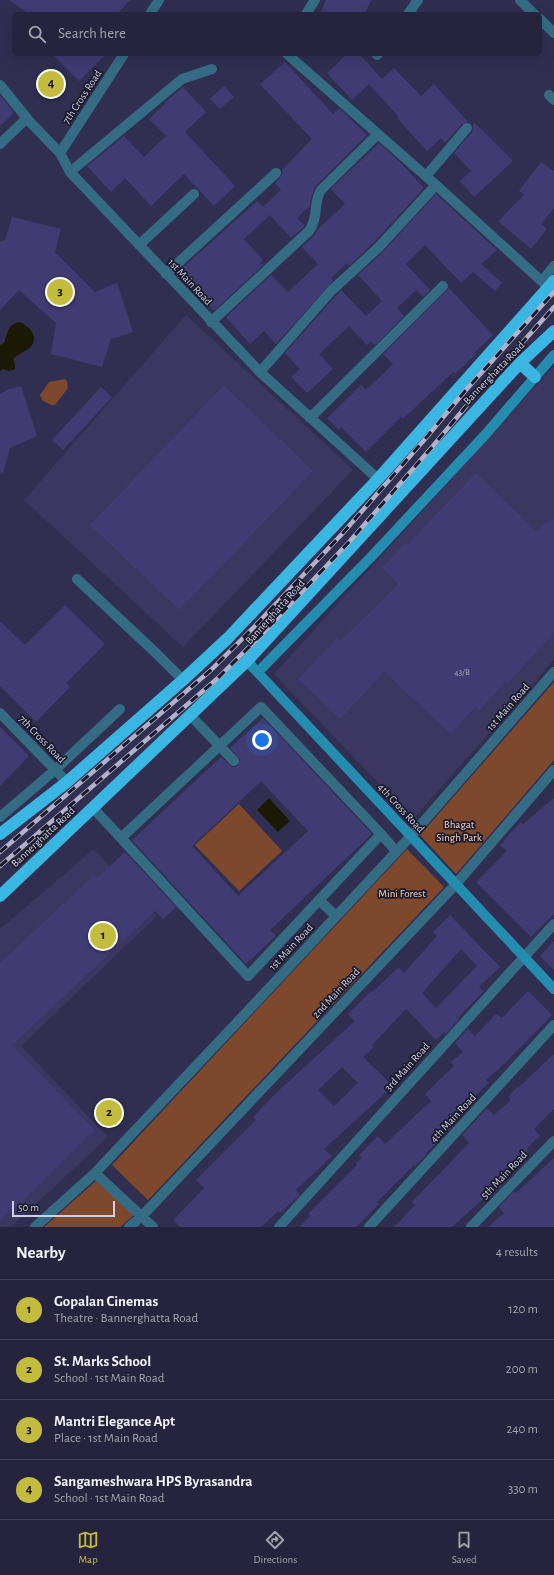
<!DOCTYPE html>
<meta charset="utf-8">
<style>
:root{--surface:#25233d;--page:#2d2b44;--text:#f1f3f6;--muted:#a3a4b0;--line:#424057;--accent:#c4bc3e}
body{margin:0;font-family:"Alegreya Sans",sans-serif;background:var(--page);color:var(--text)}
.scale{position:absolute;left:12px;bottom:10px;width:103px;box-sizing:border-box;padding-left:4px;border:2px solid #cfcfe5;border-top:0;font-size:11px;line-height:14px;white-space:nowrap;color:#cfcfe5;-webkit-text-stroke:3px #1a1929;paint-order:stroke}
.you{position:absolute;left:262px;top:740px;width:14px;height:14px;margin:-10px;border:3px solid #fff;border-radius:50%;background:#1a73e8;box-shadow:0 0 0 6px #1a73e833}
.badge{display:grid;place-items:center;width:26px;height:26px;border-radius:50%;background:var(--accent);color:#111;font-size:13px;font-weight:700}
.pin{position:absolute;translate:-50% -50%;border:2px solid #fff;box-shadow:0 1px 4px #0006}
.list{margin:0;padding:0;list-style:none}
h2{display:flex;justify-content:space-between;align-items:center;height:52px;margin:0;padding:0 16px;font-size:17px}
h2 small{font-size:13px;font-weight:400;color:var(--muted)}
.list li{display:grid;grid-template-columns:26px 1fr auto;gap:12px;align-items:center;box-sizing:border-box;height:60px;padding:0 16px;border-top:1px solid var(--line)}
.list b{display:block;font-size:15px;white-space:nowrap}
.list p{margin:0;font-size:13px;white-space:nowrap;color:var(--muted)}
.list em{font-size:13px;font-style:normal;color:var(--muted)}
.icon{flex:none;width:22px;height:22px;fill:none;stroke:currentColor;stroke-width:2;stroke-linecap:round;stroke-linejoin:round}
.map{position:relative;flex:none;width:554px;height:1227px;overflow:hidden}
.search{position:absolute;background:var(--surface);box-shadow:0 4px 16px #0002;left:12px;right:12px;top:12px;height:44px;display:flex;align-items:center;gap:10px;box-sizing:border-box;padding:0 14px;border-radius:6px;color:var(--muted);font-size:15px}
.sheet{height:292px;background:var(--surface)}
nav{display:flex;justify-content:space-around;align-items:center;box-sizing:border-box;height:56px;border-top:1px solid var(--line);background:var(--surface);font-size:11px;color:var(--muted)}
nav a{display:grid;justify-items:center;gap:2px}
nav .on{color:var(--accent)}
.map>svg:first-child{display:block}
.built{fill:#3b3761}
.green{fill:#7e482d}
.water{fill:#1a1904}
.building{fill:#413b73;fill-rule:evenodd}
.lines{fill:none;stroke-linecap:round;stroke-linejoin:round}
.street{stroke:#346d83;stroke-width:10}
.secondary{stroke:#238caf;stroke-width:10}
.highway{stroke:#39b6e1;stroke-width:12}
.rail-casing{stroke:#b2b1ca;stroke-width:4.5}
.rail{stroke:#1a1929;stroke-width:3;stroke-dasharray:9;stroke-linecap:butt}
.labels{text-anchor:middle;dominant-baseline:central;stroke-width:3.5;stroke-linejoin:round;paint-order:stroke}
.number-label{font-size:9px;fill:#acaac8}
.street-label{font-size:11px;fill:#cfcfe5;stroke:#1a1929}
.park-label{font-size:11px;fill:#f9d3c1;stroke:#1a1929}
</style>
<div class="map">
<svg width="554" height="1227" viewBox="0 0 554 1227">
<rect width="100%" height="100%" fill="#312f51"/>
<path class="built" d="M186 315 353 470 183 647 24 500Z
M554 366V660L413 819 274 674Z
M94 849 157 916 21 1046 108 1137 11 1227H0V929Z"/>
<path class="green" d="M65 379 67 381 68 388 55 405H51L42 400 40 395 49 382Z
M554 682V760L456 874 420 835Z
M239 804 282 851 239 891 195 845Z
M407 849 444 887 148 1200 112 1165Z
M97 1180 134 1215 120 1227H44Z"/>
<path class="water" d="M20 322C32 328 41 340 27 350 22 353 17 355 13 359L15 364V369L9 371 3 369 0 371V345L4 343C8 333 7 324 20 322Z
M269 798 290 821 278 832 257 810Z"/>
<path class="building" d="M9 0H130L117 14H29Z
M326 0H371L365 14H320Z
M52 54H106L79 81Z
M347 54H359L382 79 394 68 421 96 434 84 468 122 462 124 445 143 441 138 427 151 397 118 399 117 369 84 352 100 327 73Z
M285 62 333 114 339 108 367 135 315 187 311 198 310 206 297 218 305 226 291 238 270 215 244 239 263 260 260 263 263 265 214 311 178 272 257 201 263 207 281 190 275 183 282 175V170L312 139 260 84Z
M224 86 234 97 220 109 210 99Z
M183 87 206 112 185 132 235 186 214 206 184 174 151 206 125 178 111 192 87 166 124 136 144 157 166 136 149 119 166 103 165 102Z
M0 95 14 113 0 126Z
M475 123 513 161 474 197 460 181 471 171 454 153 472 132 473 129V125Z
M379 143 399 161 424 188 374 242 349 266 347 263 331 278 333 281 276 344 264 331 250 344 226 317 271 275 288 292 318 264 302 247 314 236 318 229 345 204 331 189Z
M541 162 554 171V208L541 224 547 229 531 249 498 221 524 195 519 191Z
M436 194 497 250 481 264 502 283 495 291 473 272 461 283 425 245 406 264 430 290 423 297 416 290 397 308 404 316 375 345 371 341 367 345 349 326 319 354 333 369 307 393 291 377 300 369 285 353 341 290 366 316 382 301 358 275 384 251Z
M12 217 61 229 55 252 95 292 117 283 133 332 111 339 102 367 51 354 56 323 19 290 0 310V242L5 240Z
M449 288 493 335 474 353 476 354 455 374 453 372 403 419 401 417 366 452 341 427 339 430 327 418 361 385 366 390 393 364 383 354Z
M224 385 313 471 179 610 90 525Z
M21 386 37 436 10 448 3 473 0 472V394L6 391V390Z
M101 387 112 397 63 450 52 440Z
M476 473 537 532 547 522 548 524 554 518V633L507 684 505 682 479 711 475 707 451 734 384 672 340 719 298 679 337 638 340 641 399 584 382 568 405 544 407 545Z
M65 605 105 644 66 683 70 687 36 722 0 686V621L25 645Z
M263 718 372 834 270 930 276 936 246 964 132 840 221 757 232 767 238 766 240 759 230 748ZM261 781 308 831 238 896 192 846Z
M0 727 29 756 0 786Z
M554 798V914L531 937 476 882 507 851 500 845 521 822 523 824Z
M125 852 176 907 163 919 155 911 12 1045 95 1130 44 1180V1181L0 1221V963L94 875 97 878Z
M450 915 500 967 479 987 484 991 458 1018 459 1019 446 1034 444 1032 436 1040 406 1009 372 1045 374 1047 363 1057 393 1086 324 1149 332 1156 296 1190 300 1195 280 1213 278 1211 261 1227H181L173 1220 204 1188 196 1180 256 1120 253 1117 276 1093 355 1021 348 1014 371 991 372 992 399 967 404 973 437 936 433 932ZM461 949 477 966 436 1008 422 993ZM342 1067 358 1083 334 1106 318 1090Z
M554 941V970L540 956Z
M528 991 552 1015 505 1063 486 1080 489 1083 476 1095 479 1098 441 1139 426 1153 427 1154 415 1166 414 1165 377 1202 379 1204 356 1227H299L310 1216 308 1214 357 1165 356 1163 362 1158 359 1155 378 1136 385 1144 431 1101 425 1094 454 1066 451 1062 463 1052 455 1043 468 1029 475 1036 496 1014 502 1018Z
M554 1054V1109L534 1129 540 1136 527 1148 528 1150 501 1178 505 1182 490 1198 487 1195 452 1227H394L415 1205 412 1202 469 1143 462 1135 487 1108 494 1115 511 1100 508 1097 517 1087 518 1088Z
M554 1158V1227H488L504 1213 499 1207 514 1191 516 1193Z"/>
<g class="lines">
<path class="street" d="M520 0 534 14
M150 14 159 0
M306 14 315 0
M408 14 418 0
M540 19 554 33
M287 54 436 185 548 287
M377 55 378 54
M0 85 30 122 60 153 70 172 260 372 378 479
M549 95 554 100
M0 144 27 118
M60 153 124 54
M70 172 182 79 212 69
M426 176 467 128
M139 245 194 194
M166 274 276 173
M542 281 554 266
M211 322 309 231C319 217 313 202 321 190L378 134
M260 372 331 291 379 247 436 185
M310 418 443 286
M77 579 157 654 183 680
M0 713 67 782
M190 715 234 761
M93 808 121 838
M0 817 55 770 120 709
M381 834 248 976 121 838 261 707 381 834 396 851
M319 900 336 916
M95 1173 153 1227
M35 1227 95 1173 260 998 411 836 554 672
M129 1227 142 1216 456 884 554 770
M279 1227 554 924
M369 1227 554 1025
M471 1227 554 1141"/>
<path class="secondary" d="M247 661 554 989
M258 672 373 555 485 435 554 355"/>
<path class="highway" d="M520 363 535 377
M0 834 67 782 183 680 228 638 378 479 554 281
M0 896 247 661 520 363 554 331"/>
<g class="rail-casing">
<path id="rail" d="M0 852 211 670 255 626 342 534 425 439 465 391 554 292
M0 866 218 678 263 633 350 541 433 446 473 398 554 307"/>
</g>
<use href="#rail" class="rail"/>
</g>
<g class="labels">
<g class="number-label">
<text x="462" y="672">43/B</text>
</g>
<g class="street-label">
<text transform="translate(82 97) rotate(-57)">7th Cross Road</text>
<text transform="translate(190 282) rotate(47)">1st Main Road</text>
<text transform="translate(494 373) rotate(-46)">Bannerghatta Road</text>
<text transform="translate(275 612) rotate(-48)">Bannerghatta Road</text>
<text transform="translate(508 707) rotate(-49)">1st Main Road</text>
<text transform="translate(42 739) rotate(46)">7th Cross Road</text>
<text transform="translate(401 808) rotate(47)">4th Cross Road</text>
<text transform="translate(43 837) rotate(-43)">Bannerghatta Road</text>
<text transform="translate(291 947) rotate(-47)">1st Main Road</text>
<text transform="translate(336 993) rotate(-47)">2nd Main Road</text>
<text transform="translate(407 1067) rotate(-48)">3rd Main Road</text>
<text transform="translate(453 1118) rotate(-47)">4th Main Road</text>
<text transform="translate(504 1175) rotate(-46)">5th Main Road</text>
</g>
<g class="park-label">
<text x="459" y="824">Bhagat<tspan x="459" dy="13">Singh Park</tspan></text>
<text x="402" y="893">Mini Forest</text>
</g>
</g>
</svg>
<div class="scale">50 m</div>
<div class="you"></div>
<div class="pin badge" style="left:103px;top:936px">1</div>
<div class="pin badge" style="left:109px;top:1113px">2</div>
<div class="pin badge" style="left:60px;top:292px">3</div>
<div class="pin badge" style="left:51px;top:84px">4</div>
<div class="search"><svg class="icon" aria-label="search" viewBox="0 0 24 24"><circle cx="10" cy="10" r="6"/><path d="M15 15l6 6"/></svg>Search here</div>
</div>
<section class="sheet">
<h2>Nearby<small>4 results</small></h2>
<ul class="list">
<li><span class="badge">1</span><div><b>Gopalan Cinemas</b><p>Theatre · Bannerghatta Road</p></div><em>120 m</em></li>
<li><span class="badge">2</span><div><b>St. Marks School</b><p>School · 1st Main Road</p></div><em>200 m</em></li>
<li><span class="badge">3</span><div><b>Mantri Elegance Apt</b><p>Place · 1st Main Road</p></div><em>240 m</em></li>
<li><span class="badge">4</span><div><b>Sangameshwara HPS Byrasandra</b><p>School · 1st Main Road</p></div><em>330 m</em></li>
</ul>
</section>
<nav>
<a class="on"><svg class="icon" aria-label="map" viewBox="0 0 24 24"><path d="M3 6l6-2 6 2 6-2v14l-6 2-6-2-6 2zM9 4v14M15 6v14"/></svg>Map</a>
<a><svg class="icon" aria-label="directions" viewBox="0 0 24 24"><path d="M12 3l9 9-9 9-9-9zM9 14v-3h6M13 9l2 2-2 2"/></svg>Directions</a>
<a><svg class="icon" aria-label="saved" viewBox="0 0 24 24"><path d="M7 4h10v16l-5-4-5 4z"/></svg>Saved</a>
</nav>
